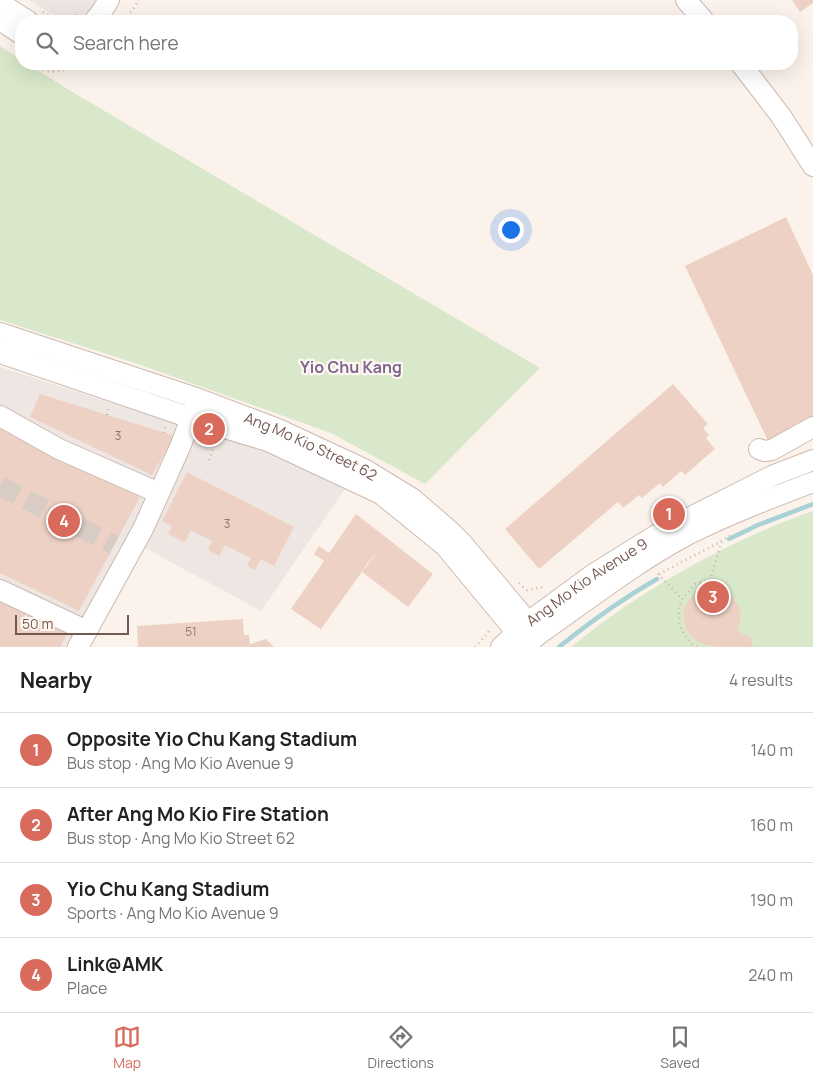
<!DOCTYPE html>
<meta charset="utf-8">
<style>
:root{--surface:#fff;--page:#f6f6f6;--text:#222;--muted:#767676;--line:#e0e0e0;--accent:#d86b5c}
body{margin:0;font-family:Manrope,sans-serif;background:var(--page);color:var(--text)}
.scale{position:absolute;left:15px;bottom:12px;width:114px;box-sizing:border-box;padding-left:5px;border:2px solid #745950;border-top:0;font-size:14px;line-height:18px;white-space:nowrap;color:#745950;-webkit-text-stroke:4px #fef7f1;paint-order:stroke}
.you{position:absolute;left:510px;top:229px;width:18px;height:18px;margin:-12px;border:4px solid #fff;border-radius:50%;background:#1a73e8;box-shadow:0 0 0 8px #1a73e833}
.badge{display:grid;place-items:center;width:32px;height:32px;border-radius:50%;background:var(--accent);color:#fff;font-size:16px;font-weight:700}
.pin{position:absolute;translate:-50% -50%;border:2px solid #fff;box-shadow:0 1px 5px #0006}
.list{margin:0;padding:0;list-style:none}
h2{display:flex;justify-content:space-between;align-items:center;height:65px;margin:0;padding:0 20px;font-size:21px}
h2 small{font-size:16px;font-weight:400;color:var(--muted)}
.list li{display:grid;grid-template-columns:32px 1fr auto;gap:15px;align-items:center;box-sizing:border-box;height:75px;padding:0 20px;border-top:1px solid var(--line)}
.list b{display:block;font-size:19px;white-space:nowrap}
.list p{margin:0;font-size:16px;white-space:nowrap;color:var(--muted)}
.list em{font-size:16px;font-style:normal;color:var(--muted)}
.icon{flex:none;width:28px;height:28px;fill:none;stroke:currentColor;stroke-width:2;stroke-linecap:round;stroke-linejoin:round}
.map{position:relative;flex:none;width:813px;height:647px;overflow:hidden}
.search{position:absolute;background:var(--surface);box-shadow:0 5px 20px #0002;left:15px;right:15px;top:15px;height:55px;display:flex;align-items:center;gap:12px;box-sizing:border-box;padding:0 18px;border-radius:20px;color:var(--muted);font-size:19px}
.sheet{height:365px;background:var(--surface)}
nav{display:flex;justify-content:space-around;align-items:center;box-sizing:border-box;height:70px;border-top:1px solid var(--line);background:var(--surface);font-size:14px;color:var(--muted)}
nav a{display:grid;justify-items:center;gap:2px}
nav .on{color:var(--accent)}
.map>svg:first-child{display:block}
.industrial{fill:#ede6e3}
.green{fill:#d9e8ca}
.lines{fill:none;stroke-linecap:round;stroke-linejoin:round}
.stream{stroke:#a8d2d4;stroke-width:4.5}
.building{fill:#eed1c5}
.minor-tunnel{stroke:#d9ccc4;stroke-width:20;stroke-dasharray:20 10;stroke-linecap:butt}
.minor-casing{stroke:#ccbab1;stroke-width:22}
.path{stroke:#d3b4a7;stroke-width:2.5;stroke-dasharray:1 4;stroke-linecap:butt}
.minor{stroke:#fff;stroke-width:20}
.labels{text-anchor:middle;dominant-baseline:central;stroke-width:4.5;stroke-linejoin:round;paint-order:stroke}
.number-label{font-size:12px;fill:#92776d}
.street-label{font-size:15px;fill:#745950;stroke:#fef7f1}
.neighbourhood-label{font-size:16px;font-weight:bold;fill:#7e688f;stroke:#fef7f1}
</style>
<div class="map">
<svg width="813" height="647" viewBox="0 0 813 647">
<rect width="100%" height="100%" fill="#fbf3eb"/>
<path class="industrial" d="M29 0H98L94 7 80 17H66L54 15 45 10Z
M0 367 127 408 267 447 347 486 261 611 145 548 90 647H0Z"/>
<path class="green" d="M0 46 21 60V64H28L69 90 540 368 425 484 331 433 135 363 0 320Z
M813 511V647H571C584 637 597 626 610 617 670 574 744 535 813 511Z"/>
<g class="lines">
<path class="stream" d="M729 539 758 525 813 504
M559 647C590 622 622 599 657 579"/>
</g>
<path class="building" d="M792 0H813V3L800 12Z
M786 217 813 275V421L769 443 685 266Z
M673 384 708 424 703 428 709 435 706 438 715 449 685 475 681 471 663 487 660 483 642 498 639 495 623 508 618 502 539 569 505 529Z
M40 394 175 436 152 475 30 417Z
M0 428 140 497 79 611 0 573Z
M187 472 294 527 274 566 261 559 255 570 247 566 251 558 225 545 219 556 208 550 212 541 191 530 185 542 168 534 172 526 162 521Z
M356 514 433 574 408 607 362 572 379 550 366 565 362 572 321 629 291 609 324 561 314 554 319 546 329 553Z
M709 589H718L726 592 733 598 738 605 741 614 740 623 737 631 751 638 753 647H715V646L706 645 698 642 691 636 686 629 684 620V611L687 603 693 596 701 591Z
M0 602 67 634 60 647H0Z
M243 619 244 635H249L250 644 266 639 274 647H138L137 626Z"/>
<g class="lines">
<path class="minor-tunnel" d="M0 486 114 545"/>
<g class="minor-casing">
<g id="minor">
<path d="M686 0 704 21"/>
<path d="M0 3 28 21"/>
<path d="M0 20 21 34"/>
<path d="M94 21 100 14 109 0"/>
<path d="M741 64 781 116 813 166"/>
<path id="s1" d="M0 333 199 399 278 429 364 469 413 499 450 531 462 543 528 622 539 634"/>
<path d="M0 353 191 418 268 441 381 494 445 546 527 645"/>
<path d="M0 416 59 449 159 493"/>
<path d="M759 449 764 451 772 450 813 427"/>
<path d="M0 590 87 631"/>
<path d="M530 642 539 634C588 600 636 562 689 534 729 514 771 498 813 482"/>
<path d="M78 647 143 529 180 447 196 405"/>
<path id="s2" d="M501 647 528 622 592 575 661 532 774 475 813 460"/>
</g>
</g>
<path class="path" d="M43 12C57 21 63 20 77 15
M125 21 139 0
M16 51 21 55
M35 64C38 66 43 70 46 71 55 73 73 68 80 64
M107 415 108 409
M164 433 165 426
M209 460 215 443
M658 574 682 599
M659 574 722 541 731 535
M519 583 527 590 543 587
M475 647 487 634 491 628
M697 647 692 644 684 634 679 624V607L682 599 695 584 710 580 722 541"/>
<use href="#minor" class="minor"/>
</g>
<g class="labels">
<g class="number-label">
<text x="118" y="435">3</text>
<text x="227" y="523">3</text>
<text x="191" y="631">51</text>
</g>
<g class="street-label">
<text stroke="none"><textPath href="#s1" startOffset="331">Ang Mo Kio Street 62</textPath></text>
<text stroke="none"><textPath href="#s2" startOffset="108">Ang Mo Kio Avenue 9</textPath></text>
</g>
<g class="neighbourhood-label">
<text x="351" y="367">Yio Chu Kang</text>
</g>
</g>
</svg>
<div class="scale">50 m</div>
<div class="you"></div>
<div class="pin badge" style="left:669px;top:514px">1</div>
<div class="pin badge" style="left:209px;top:429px">2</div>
<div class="pin badge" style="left:713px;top:597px">3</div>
<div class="pin badge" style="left:64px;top:521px">4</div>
<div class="search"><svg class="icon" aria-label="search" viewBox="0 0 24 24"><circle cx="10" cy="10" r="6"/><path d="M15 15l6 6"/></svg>Search here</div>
</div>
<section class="sheet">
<h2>Nearby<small>4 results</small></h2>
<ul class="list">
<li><span class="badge">1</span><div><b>Opposite Yio Chu Kang Stadium</b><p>Bus stop · Ang Mo Kio Avenue 9</p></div><em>140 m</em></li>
<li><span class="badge">2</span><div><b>After Ang Mo Kio Fire Station</b><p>Bus stop · Ang Mo Kio Street 62</p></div><em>160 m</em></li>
<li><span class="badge">3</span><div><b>Yio Chu Kang Stadium</b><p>Sports · Ang Mo Kio Avenue 9</p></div><em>190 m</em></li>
<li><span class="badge">4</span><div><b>Link@AMK</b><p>Place</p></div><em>240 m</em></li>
</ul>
</section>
<nav>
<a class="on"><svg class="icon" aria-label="map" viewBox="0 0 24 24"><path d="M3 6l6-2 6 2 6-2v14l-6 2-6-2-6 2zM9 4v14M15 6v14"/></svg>Map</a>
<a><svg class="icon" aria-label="directions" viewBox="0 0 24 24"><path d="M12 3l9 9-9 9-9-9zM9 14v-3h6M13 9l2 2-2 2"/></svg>Directions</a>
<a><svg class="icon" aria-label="saved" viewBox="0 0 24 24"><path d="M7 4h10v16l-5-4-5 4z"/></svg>Saved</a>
</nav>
